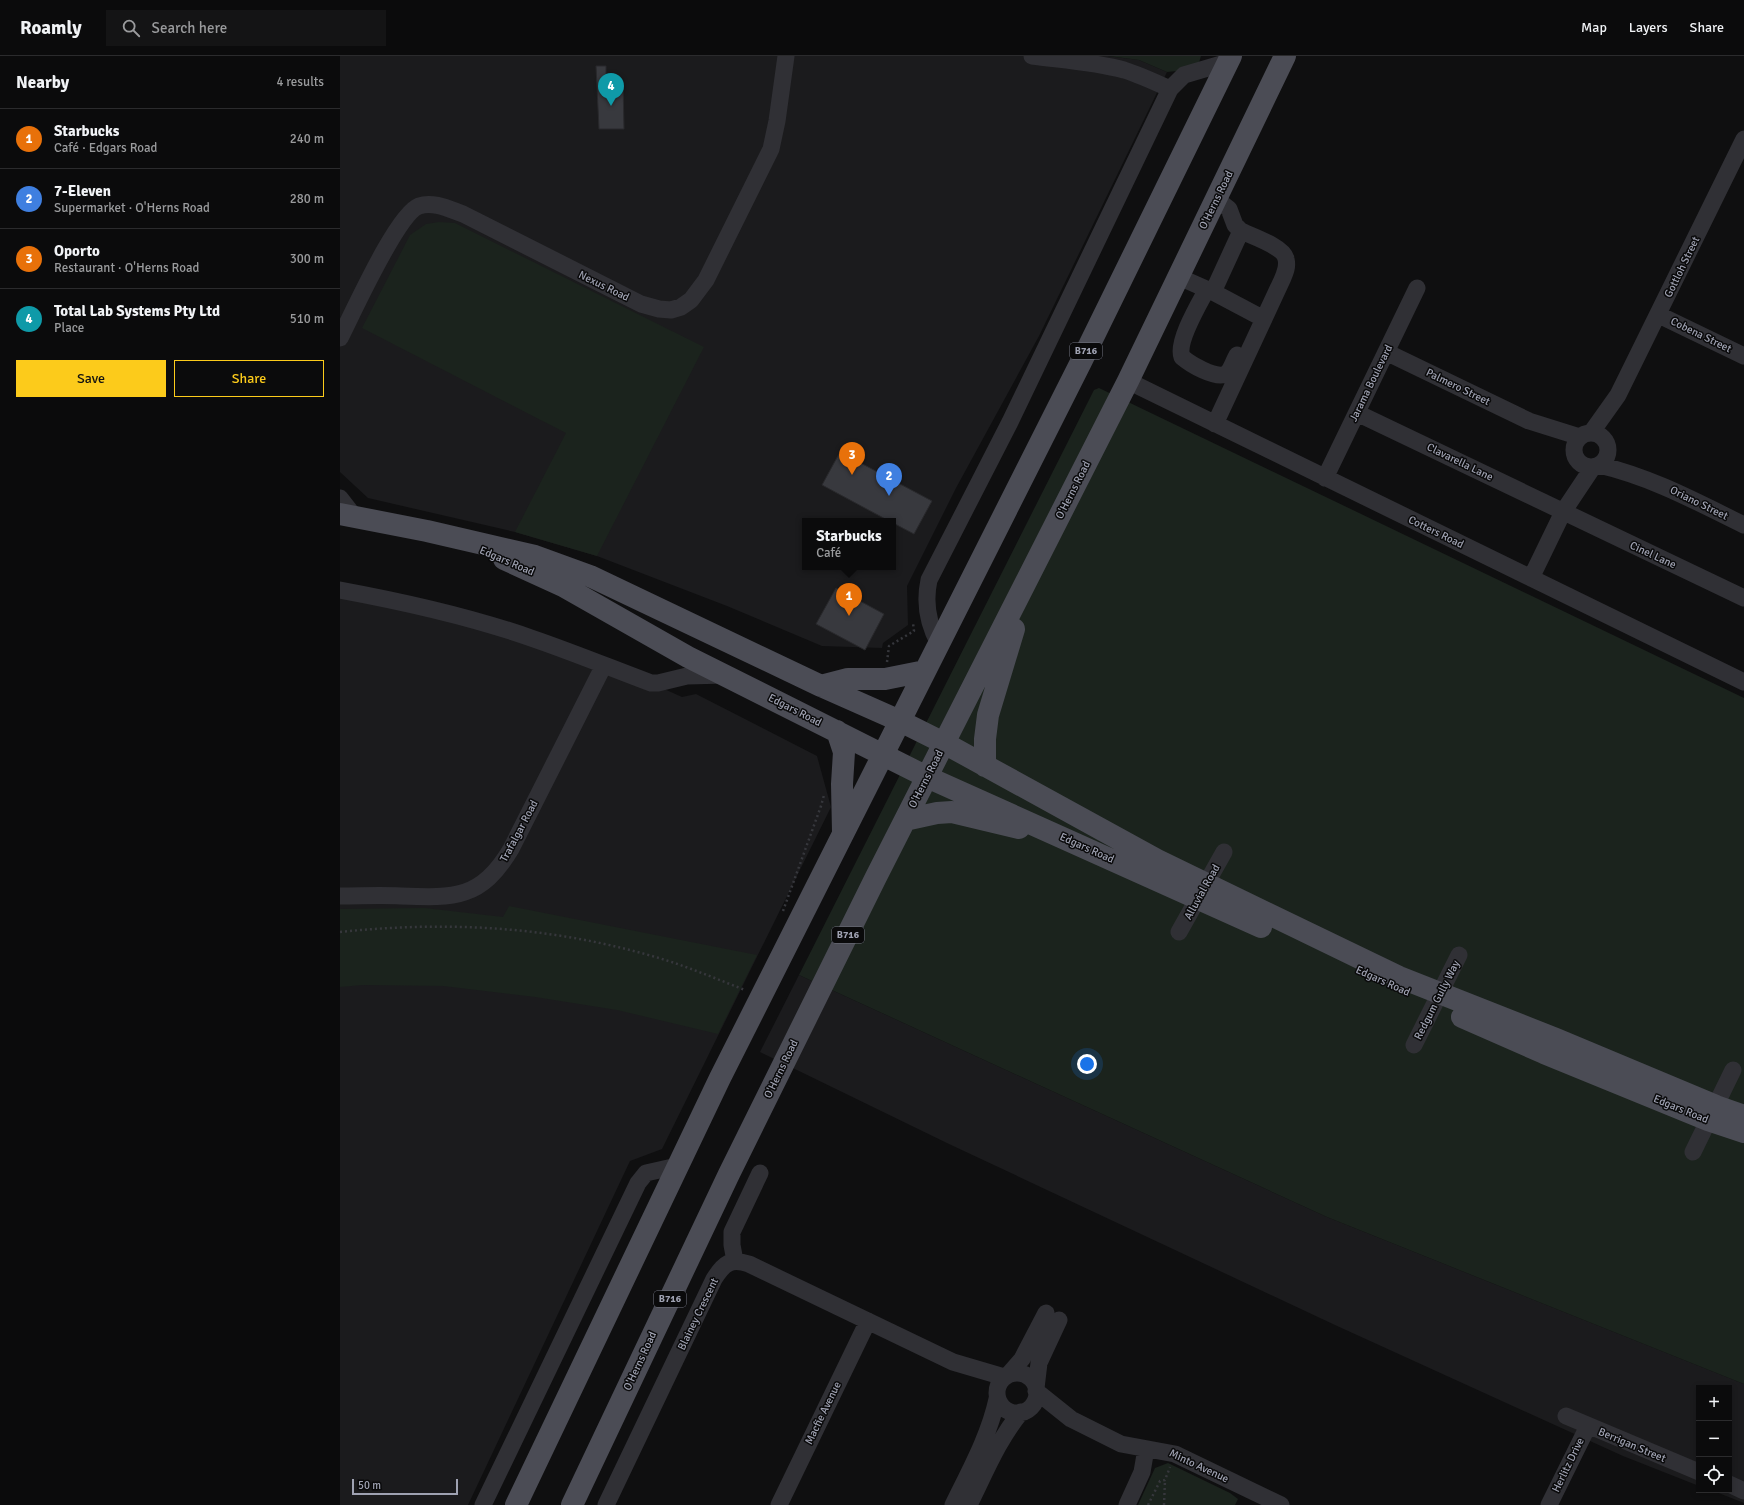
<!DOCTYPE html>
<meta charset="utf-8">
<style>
:root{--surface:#0b0b0c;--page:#141415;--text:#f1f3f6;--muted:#9a9b9d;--line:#2b2b2d;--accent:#fccb1b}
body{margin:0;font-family:Signika,sans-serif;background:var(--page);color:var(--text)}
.controls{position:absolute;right:12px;bottom:12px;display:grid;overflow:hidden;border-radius:0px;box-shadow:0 2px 6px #0003}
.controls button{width:36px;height:36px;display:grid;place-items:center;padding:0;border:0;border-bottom:1px solid var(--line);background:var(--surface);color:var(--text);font:20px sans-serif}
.scale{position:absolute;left:12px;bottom:10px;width:106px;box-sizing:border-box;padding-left:4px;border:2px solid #9fa2b2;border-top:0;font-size:11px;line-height:14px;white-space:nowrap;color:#9fa2b2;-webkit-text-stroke:3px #0a0a0b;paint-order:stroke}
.you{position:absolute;left:747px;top:1008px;width:14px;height:14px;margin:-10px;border:3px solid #fff;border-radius:50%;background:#1a73e8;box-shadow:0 0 0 6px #1a73e833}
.badge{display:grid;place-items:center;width:26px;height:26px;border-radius:50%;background:var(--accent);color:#fff;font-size:13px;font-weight:700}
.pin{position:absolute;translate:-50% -33px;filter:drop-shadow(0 1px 2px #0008)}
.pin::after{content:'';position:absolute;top:21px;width:14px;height:12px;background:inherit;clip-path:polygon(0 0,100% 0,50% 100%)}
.popup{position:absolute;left:462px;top:462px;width:94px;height:52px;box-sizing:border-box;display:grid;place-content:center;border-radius:0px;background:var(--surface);filter:drop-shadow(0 1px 3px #0005);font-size:13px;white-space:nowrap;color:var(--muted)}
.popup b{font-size:15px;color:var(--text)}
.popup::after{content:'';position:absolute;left:50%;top:100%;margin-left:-8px;border:8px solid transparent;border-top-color:var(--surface)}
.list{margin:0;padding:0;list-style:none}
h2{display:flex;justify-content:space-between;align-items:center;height:52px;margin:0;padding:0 16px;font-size:17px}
h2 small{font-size:13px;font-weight:400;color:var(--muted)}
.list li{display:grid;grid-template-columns:26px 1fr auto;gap:12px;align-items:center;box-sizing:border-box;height:60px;padding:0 16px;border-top:1px solid var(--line)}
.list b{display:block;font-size:15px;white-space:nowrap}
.list p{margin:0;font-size:13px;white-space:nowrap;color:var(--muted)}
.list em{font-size:13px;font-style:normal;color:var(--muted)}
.actions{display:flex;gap:8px;padding:12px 16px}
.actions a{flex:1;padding:9px 0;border:1px solid var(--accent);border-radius:0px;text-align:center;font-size:14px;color:var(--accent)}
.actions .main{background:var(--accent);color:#111}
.icon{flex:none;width:22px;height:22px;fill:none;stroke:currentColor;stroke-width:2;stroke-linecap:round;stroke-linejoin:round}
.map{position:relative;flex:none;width:1404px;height:1449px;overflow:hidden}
header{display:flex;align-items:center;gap:24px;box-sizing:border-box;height:56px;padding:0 20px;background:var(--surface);border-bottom:1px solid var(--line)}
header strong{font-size:19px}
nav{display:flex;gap:22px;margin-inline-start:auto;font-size:14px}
.search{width:280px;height:36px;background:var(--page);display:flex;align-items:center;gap:10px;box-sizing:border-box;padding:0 14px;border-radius:0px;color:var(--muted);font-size:15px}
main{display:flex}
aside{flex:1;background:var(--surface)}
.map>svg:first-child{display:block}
.built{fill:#1b1b1d;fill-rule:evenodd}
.green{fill:#1b231d}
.building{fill:#38393e;stroke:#29292c}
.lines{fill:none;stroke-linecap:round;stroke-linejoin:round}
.path{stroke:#36373c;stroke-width:2.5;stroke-dasharray:2 3;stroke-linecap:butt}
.minor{stroke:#303035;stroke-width:17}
.major{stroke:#4b4c55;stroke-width:22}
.labels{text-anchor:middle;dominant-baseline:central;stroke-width:3;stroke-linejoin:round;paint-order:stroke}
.shield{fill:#0a0a0b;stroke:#727480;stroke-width:1}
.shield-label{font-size:10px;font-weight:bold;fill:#9fa2b2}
.street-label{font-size:11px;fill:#9fa2b2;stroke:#0a0a0b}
</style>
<header>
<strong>Roamly</strong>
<div class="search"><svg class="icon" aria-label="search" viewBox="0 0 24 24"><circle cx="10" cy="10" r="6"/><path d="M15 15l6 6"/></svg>Search here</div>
<nav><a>Map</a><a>Layers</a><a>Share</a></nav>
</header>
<main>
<aside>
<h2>Nearby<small>4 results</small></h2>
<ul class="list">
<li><span class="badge" style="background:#e8710a">1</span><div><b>Starbucks</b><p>Café · Edgars Road</p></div><em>240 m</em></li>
<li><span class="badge" style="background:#3f7fe0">2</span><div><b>7-Eleven</b><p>Supermarket · O'Herns Road</p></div><em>280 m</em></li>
<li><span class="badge" style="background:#e8710a">3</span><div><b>Oporto</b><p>Restaurant · O'Herns Road</p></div><em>300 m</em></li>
<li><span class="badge" style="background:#0f9aa8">4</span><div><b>Total Lab Systems Pty Ltd</b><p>Place</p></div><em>510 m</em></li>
</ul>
<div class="actions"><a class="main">Save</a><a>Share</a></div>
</aside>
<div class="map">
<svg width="1404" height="1449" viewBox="0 0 1404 1449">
<rect width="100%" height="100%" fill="#0f0f10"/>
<path class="built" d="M0 0H768L799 4 827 16 699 280 616 432 567 530 568 569 543 587 542 592 482 590 387 550 257 500 175 476 28 442 0 416ZM465 465H553V511H465Z
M0 529 195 575 342 641 356 638 477 700 491 751 322 1093 290 1105 128 1449H0Z
M459 919 987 1161 1404 1328V1447L1371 1434H1389V1332H1359V1430L1283 1400 995 1269 609 1088 420 996Z"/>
<path class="green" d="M768 0H861L857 13 827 16 799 4Z
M99 166 115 167 364 291 257 500 175 476 226 377 22 272 70 179 86 168Z
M759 332 1404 642V1328L987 1161 459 919 754 334Z
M169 850 417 899 378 978 277 954 195 941 103 930 23 929 0 931V853L85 852 163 861Z
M828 1407 890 1437 898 1443 895 1449H798L815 1412Z"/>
<path class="building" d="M256 10H266V27L283 26 284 73H259Z
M500 396 592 445 574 478 553 467V465H549L482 429Z
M496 532 544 558 525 594 476 568Z"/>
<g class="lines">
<path class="path" d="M547 606 549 590 574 575 573 567
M443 855 481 750 484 739
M0 876C106 865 208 870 312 900 344 909 374 922 405 934
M808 1449 820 1425 825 1424 830 1411
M824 1449 825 1424"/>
<path class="minor" d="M692 0C723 4 755 6 784 14 800 19 815 26 830 33L844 19 888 6
M876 143 889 153 895 169 901 175
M839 221 873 236
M867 233C859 248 836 286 842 301 850 308 875 323 886 318 891 315 894 304 897 299
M1319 259 1404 300
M0 282C13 257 57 158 79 150 93 145 109 153 123 158L301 248 319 253 331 254 341 251 351 244 366 224 431 93 437 65 446 0
M1046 296 1189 365 1240 381
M788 325 1404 626
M1017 357 1404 542
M875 368 942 224C945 217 948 211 946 203 944 191 912 180 901 175L873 236 924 263
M1234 394a17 17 0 1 1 34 0a17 17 0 1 1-34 0Z
M1251 377 1278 339 1404 83
M1259 409C1311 421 1357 446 1404 469
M985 422 1077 232
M0 442 14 460
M1191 522 1223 456 1253 411
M0 534C65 546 129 560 191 582 232 596 271 612 311 627H318L347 620 385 619
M599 588C588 568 584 547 589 524L670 366 830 33
M0 840C20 840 41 839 61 840 115 842 141 843 171 793L264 609
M839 876 884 796
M1074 989 1119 899
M1353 1096 1393 1014
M395 1205 392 1189V1176L420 1117
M657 1337a20 20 0 1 1 40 0a20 20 0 1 1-40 0Z
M668 1319 682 1303 706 1257
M696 1332 699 1307 719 1264
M696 1335 731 1363 781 1388 835 1398 941 1449
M1226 1360 1359 1416
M1389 1428 1404 1435
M143 1449 298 1127 306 1117 337 1110
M266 1449 374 1223C384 1207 391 1202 409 1208L613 1306 664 1321
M439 1449 528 1265
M613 1449C630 1414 649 1380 657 1343
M629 1449C645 1417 658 1384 681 1356
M787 1449 802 1416 806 1393
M1209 1449 1248 1370"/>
<path class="major" d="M0 458 87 475 195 500 250 520 481 630 560 665 604 687 817 804 1059 921 1216 983 1376 1050 1404 1060
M164 503 223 530 348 601 587 721 921 871
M481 630 508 623H545L585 615
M497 675 504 696 502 728 503 776
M645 710V683L648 659 674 573
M565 764 597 757 612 756 679 772
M1122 961 1204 997 1368 1064 1404 1076
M176 1449 380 1022 741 306 891 0
M232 1449 389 1118 536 821 788 325 945 0"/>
</g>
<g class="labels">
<g class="shield">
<rect x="730" y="287" width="32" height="16" rx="3"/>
<rect x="492" y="871" width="32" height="16" rx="3"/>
<rect x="314" y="1235" width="32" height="16" rx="3"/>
</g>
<g class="shield-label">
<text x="746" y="295">B716</text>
<text x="508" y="879">B716</text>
<text x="330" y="1243">B716</text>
</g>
<g class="street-label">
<text transform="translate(876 144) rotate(-64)">O'Herns Road</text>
<text transform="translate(1342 211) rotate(-64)">Gottloh Street</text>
<text transform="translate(264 230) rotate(26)">Nexus Road</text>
<text transform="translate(1361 279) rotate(26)">Cobena Street</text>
<text transform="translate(1031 327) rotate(-64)">Jarama Boulevard</text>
<text transform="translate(1118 331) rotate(26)">Palmero Street</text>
<text transform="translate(1120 406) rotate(26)">Clavarella Lane</text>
<text transform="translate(733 434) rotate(-63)">O'Herns Road</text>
<text transform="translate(1359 447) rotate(26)">Oriano Street</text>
<text transform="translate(1096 476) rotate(26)">Cotters Road</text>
<text transform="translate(1313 499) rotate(25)">Cinel Lane</text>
<text transform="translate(167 505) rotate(23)">Edgars Road</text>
<text transform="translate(455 654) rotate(27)">Edgars Road</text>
<text transform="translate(586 723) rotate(-63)">O'Herns Road</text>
<text transform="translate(179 775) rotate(-62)">Trafalgar Road</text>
<text transform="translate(747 792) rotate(24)">Edgars Road</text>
<text transform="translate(862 836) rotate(-61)">Alluvial Road</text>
<text transform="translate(1043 925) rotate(24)">Edgars Road</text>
<text transform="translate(1097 944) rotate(-63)">Redgum Gully Way</text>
<text transform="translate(441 1013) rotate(-64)">O'Herns Road</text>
<text transform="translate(1341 1053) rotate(22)">Edgars Road</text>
<text transform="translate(358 1258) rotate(-64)">Blainey Crescent</text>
<text transform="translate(300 1305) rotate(-65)">O'Herns Road</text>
<text transform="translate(483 1357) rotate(-64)">Macfie Avenue</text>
<text transform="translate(1292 1389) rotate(23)">Berrigan Street</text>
<text transform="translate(1228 1409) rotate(-64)">Herlitz Drive</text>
<text transform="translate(859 1410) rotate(25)">Minto Avenue</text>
</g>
</g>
</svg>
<div class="controls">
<button>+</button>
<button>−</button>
<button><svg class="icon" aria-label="locate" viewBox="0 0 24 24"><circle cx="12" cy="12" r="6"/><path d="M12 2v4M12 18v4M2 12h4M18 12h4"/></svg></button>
</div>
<div class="scale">50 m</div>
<div class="you"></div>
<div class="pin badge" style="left:509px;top:560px;background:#e8710a">1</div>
<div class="popup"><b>Starbucks</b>Café</div>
<div class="pin badge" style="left:549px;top:440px;background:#3f7fe0">2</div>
<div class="pin badge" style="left:512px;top:419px;background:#e8710a">3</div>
<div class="pin badge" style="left:271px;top:50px;background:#0f9aa8">4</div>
</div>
</main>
